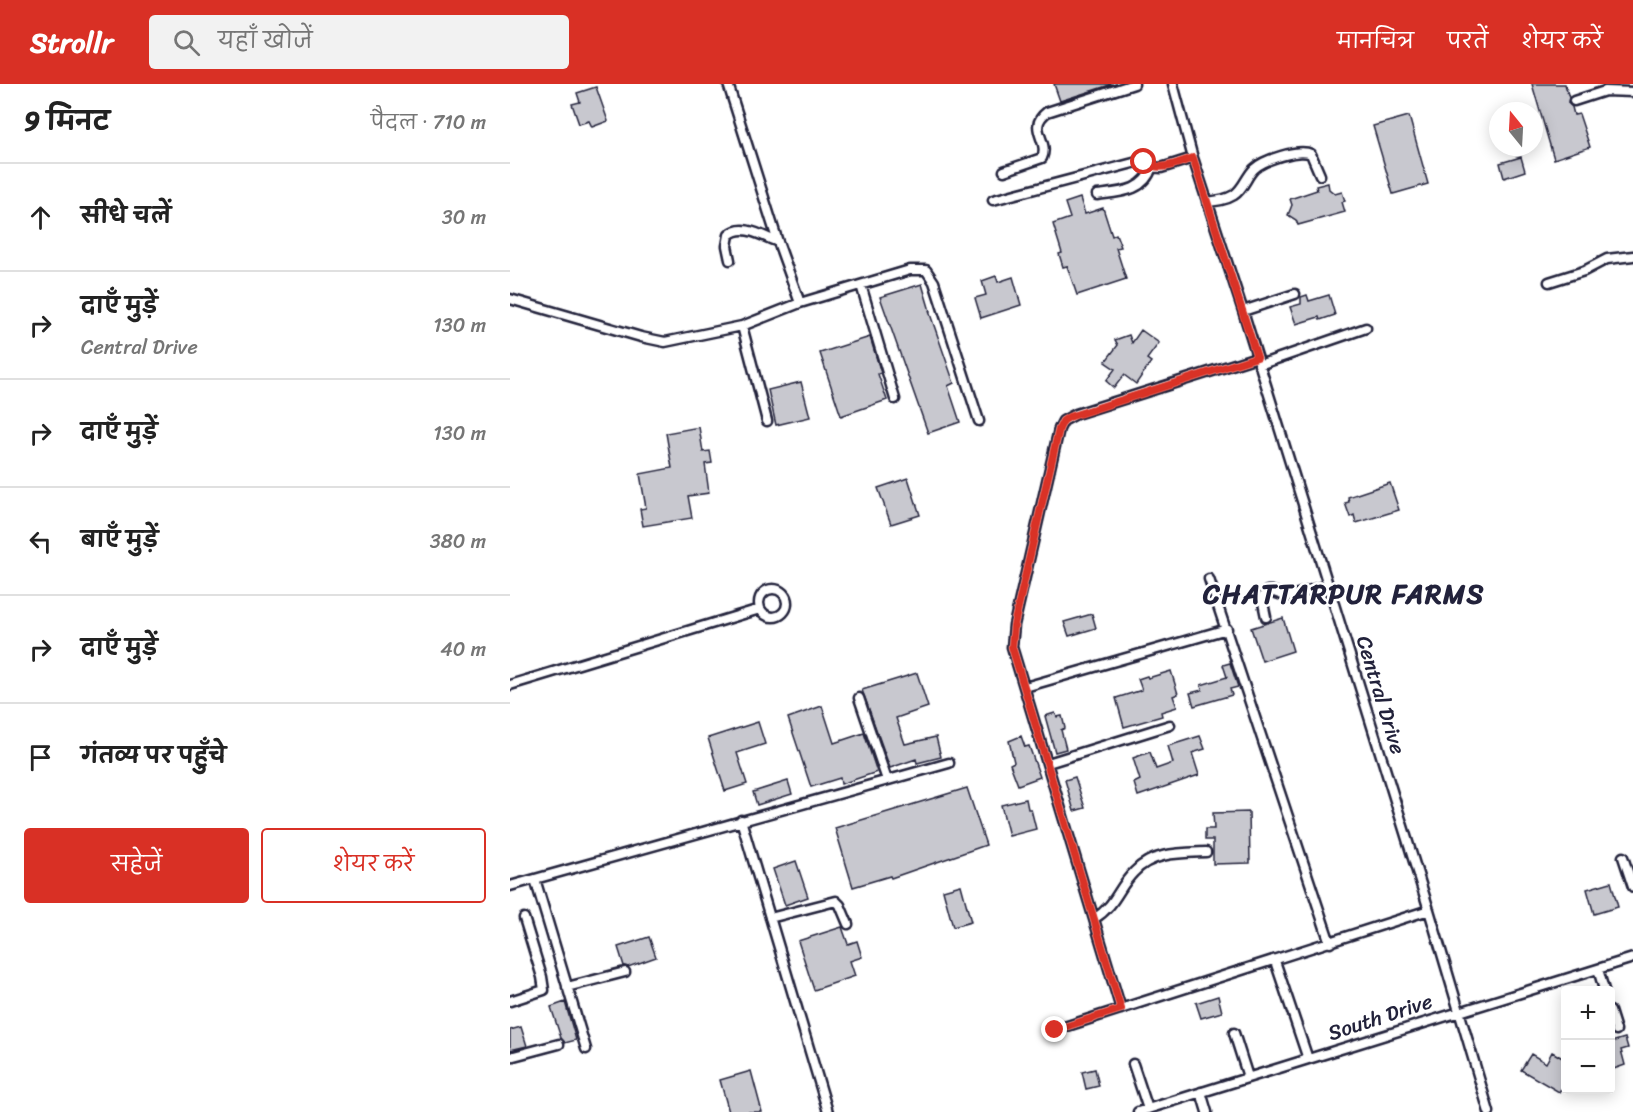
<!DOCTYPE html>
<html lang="hi">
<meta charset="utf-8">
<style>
:root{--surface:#fff;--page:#f2f2f2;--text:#222;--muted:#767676;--line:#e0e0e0;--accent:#d93025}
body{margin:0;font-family:Sriracha,"Playpen Sans Deva",sans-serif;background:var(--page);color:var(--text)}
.controls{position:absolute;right:18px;bottom:18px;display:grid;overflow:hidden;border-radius:6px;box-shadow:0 3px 15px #0003}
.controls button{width:54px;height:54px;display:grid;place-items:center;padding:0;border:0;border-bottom:2px solid var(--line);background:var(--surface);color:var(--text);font:30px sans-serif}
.compass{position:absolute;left:979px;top:18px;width:54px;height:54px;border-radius:50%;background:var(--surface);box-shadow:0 3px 15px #0003;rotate:342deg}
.stop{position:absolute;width:18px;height:18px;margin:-14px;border:4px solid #d93025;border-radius:50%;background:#fff}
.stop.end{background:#d93025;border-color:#fff;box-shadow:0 2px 6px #0008}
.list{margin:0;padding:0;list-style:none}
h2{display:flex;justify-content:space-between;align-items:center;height:78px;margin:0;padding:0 24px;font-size:26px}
h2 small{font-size:20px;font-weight:400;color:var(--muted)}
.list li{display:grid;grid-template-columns:39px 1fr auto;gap:18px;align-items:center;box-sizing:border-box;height:108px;padding:0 24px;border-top:2px solid var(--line)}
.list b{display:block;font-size:22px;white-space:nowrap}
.list p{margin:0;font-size:20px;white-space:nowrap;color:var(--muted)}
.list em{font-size:20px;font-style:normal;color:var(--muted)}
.actions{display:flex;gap:12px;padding:18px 24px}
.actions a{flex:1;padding:14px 0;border:2px solid var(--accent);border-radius:6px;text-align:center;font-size:21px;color:var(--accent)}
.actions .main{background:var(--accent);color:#fff}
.icon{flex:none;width:33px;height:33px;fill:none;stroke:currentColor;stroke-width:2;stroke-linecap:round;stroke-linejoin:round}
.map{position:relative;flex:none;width:1123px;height:1028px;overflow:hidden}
header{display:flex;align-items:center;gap:36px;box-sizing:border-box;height:84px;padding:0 30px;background:var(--accent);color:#fff}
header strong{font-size:28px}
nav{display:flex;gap:33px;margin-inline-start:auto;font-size:21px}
.search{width:420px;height:54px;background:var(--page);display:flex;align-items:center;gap:15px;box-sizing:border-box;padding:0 21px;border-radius:6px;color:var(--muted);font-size:22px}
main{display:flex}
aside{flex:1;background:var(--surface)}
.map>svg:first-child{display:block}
.building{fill:#c8c8cf;stroke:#22223b;stroke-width:1.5}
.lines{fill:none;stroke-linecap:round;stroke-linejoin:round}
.minor-casing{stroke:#22223b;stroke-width:13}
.minor{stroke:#fff;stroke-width:8}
.route{stroke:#d93025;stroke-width:8}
.labels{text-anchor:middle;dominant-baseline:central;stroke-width:5;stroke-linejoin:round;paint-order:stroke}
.street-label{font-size:21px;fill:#22223b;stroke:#fff}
.district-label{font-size:27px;font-weight:bold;letter-spacing:1.5px;fill:#22223b;stroke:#fff}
</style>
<header>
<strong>Strollr</strong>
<div class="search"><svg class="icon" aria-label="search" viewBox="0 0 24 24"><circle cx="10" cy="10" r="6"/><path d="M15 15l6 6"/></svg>यहाँ खोजें</div>
<nav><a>मानचित्र</a><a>परतें</a><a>शेयर करें</a></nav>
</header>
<main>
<aside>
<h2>9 मिनट<small>पैदल · 710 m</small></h2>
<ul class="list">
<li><svg class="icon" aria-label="ahead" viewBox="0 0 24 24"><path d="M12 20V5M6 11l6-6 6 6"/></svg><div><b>सीधे चलें</b></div><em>30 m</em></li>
<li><svg class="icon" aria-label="right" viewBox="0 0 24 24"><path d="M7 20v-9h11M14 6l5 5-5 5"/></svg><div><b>दाएँ मुड़ें</b><p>Central Drive</p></div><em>130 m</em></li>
<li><svg class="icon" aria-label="right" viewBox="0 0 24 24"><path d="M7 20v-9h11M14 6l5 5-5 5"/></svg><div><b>दाएँ मुड़ें</b></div><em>130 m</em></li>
<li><svg class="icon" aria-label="left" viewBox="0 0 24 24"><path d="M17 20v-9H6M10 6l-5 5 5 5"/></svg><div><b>बाएँ मुड़ें</b></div><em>380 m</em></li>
<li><svg class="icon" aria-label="right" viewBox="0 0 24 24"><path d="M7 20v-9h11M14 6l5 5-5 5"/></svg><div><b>दाएँ मुड़ें</b></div><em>40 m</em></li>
<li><svg class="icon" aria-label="arrive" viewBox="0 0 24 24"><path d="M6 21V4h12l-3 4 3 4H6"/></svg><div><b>गंतव्य पर पहुँचे</b></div></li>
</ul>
<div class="actions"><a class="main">सहेजें</a><a>शेयर करें</a></div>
</aside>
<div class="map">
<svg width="1123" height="1028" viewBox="0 0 1123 1028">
<rect width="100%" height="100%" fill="#fff"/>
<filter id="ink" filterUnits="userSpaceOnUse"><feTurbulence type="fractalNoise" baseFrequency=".0167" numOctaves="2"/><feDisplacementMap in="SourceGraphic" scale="12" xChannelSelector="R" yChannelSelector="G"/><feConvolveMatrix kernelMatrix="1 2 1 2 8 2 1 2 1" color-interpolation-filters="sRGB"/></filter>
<g filter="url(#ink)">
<path class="building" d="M544 0H603L550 17Z
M1022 0H1055L1059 14 1058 19 1062 23 1064 31 1069 30 1080 63 1044 75Z
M86 3 98 37 82 43 79 37 69 40 62 20 70 18 67 9Z
M899 32 918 100 883 110 863 42Z
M1011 73 1015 87 994 94 990 79Z
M818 99 819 105 825 110 832 108 835 117 832 118 835 128 788 141 786 136 778 131 782 121 780 115 807 106 806 102Z
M570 114 575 130 593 124 602 152 606 150 611 163 606 164 616 195 567 211 557 182 553 183 549 170 552 169 543 140 560 134 555 119Z
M486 192 488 198 503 193 511 221 471 234 465 214 476 211 472 197Z
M412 200 420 227H419L444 299 438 302 450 338 418 349 370 213Z
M797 211 799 217 819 211 825 231 810 236 809 233 786 240 780 223 791 220V213Z
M631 246 649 259 637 275 641 278 626 300 614 291 604 304 596 297 605 285 595 278 608 261 605 256 619 251 622 259Z
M360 253 371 289 368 290 377 316 331 332 310 269Z
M291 298 300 333 266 341 258 306Z
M189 343 193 368 200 367 202 379 195 380 199 409 178 412 182 434 133 442 130 425 136 424 130 390 162 384 156 349Z
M398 394 410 431 381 440 368 404Z
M880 399 889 426 846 439 844 431 840 433 835 419 839 418 838 413Z
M582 530 586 544 559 552 554 538Z
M773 534 783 567 752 577 741 544Z
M720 579 728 603 720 605 722 611 684 622 680 609 692 606 691 601 717 593 713 581Z
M661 587 668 610 663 612 667 623 651 628 652 632 614 643 606 614 632 606 628 595 637 592 638 594Z
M407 589 418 623 386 634 395 660 426 653 431 673 407 679 406 675 380 684 352 606Z
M312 622 324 659 354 649 367 688 331 700 330 694 301 703 278 634Z
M545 629 547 633 552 632 555 644 551 646 556 665 545 668 535 632Z
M248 638 255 660 227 669 237 700 215 707 198 654Z
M511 652 515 663 519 662 530 693 508 701 500 680 504 678 499 657Z
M690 652 695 665 682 669 689 691 628 712 624 699 630 696 623 674 640 668 646 685 663 679 658 662Z
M565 693 575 724 564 727 555 696Z
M278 697 282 710 247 721 243 708Z
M457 704 476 761 381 794 380 792 343 803 325 744Z
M516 715 518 725H521L526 745 499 752 491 721Z
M739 728 740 779 703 780V756H695V745H704L703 729Z
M286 777 298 813 275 821 263 785Z
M1101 798 1108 823 1084 830 1077 805Z
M451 801 461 838 443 843 433 806Z
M332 843 338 860 347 857 352 873 340 877 345 892 304 906 288 857Z
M139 853 146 873 118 883 114 882 108 863Z
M708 912 712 928 691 934 686 919Z
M55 918 66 956 55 959 51 954 41 923Z
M11 943 17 962 0 966V946Z
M1115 954 1118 964 1111 966 1115 981 1101 986V958Z
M1042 968 1056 976V997L1049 1008 1011 986 1021 970 1036 979Z
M585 985 589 1002 576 1005 572 988Z
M241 987 252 1028H219L210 996Z"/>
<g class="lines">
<g class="minor-casing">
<path id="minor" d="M218 0 268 158 290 219
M663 0 683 74 733 227 919 826 979 1028
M1064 17 1095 7 1123 8
M494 87 532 74C540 56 516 44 537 28L624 0
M587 111C610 108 634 108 642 83
M483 116 631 77 642 83 651 84 683 74
M697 118C707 117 716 116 724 111 734 104 736 93 744 85 753 76 789 64 801 70L810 91
M220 176 217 162 219 151C233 139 252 152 268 158
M1039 198 1074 187 1097 175 1123 172
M351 201 385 315
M0 215 131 253 155 258 232 242 290 219 400 186H416L424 198 469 337
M733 227 785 210
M232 242 257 337
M749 281 856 244
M699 495 820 859
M249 519a14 14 0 1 1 28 0a14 14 0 1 1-28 0Z
M756 533 752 514 757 507H761L778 513 818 501
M0 601 250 525
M515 603 717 545
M349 614 377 696
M538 679 660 641
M231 736 318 1028
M1113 773 1123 803
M25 795 76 965
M0 802 439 679
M260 834 326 817 330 821 338 840
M584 835C607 820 607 805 624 788 642 768 671 769 696 768
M765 877 798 975
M1088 885 1094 906
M57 903 115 888
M0 917 34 906 32 893 14 834
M611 925 502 563 504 541 549 345 553 337 566 330 747 273
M1100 927 1106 946
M545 946 919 826
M724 949 738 993
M0 973 49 960
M623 980 638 1025
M691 1008 697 1028
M628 1028 1123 874"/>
</g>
<use href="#minor" class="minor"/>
</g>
</g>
<g class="lines" filter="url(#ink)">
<path class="route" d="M545 946 611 925 502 563 504 541 549 345 553 337 559 333 747 273 683 74C664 80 652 88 634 78"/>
</g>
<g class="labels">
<g class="street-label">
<text transform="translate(871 611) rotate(73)">Central Drive</text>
<text transform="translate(870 933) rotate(-18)">South Drive</text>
</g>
<g class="district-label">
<text x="834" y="510">CHATTARPUR FARMS</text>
</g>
</g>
</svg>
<div class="controls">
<button>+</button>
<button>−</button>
</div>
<svg class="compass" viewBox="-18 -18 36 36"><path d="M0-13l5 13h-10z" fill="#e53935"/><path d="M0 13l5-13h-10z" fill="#767676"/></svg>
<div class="stop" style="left:634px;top:78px"></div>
<div class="stop end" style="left:545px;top:946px"></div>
</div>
</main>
